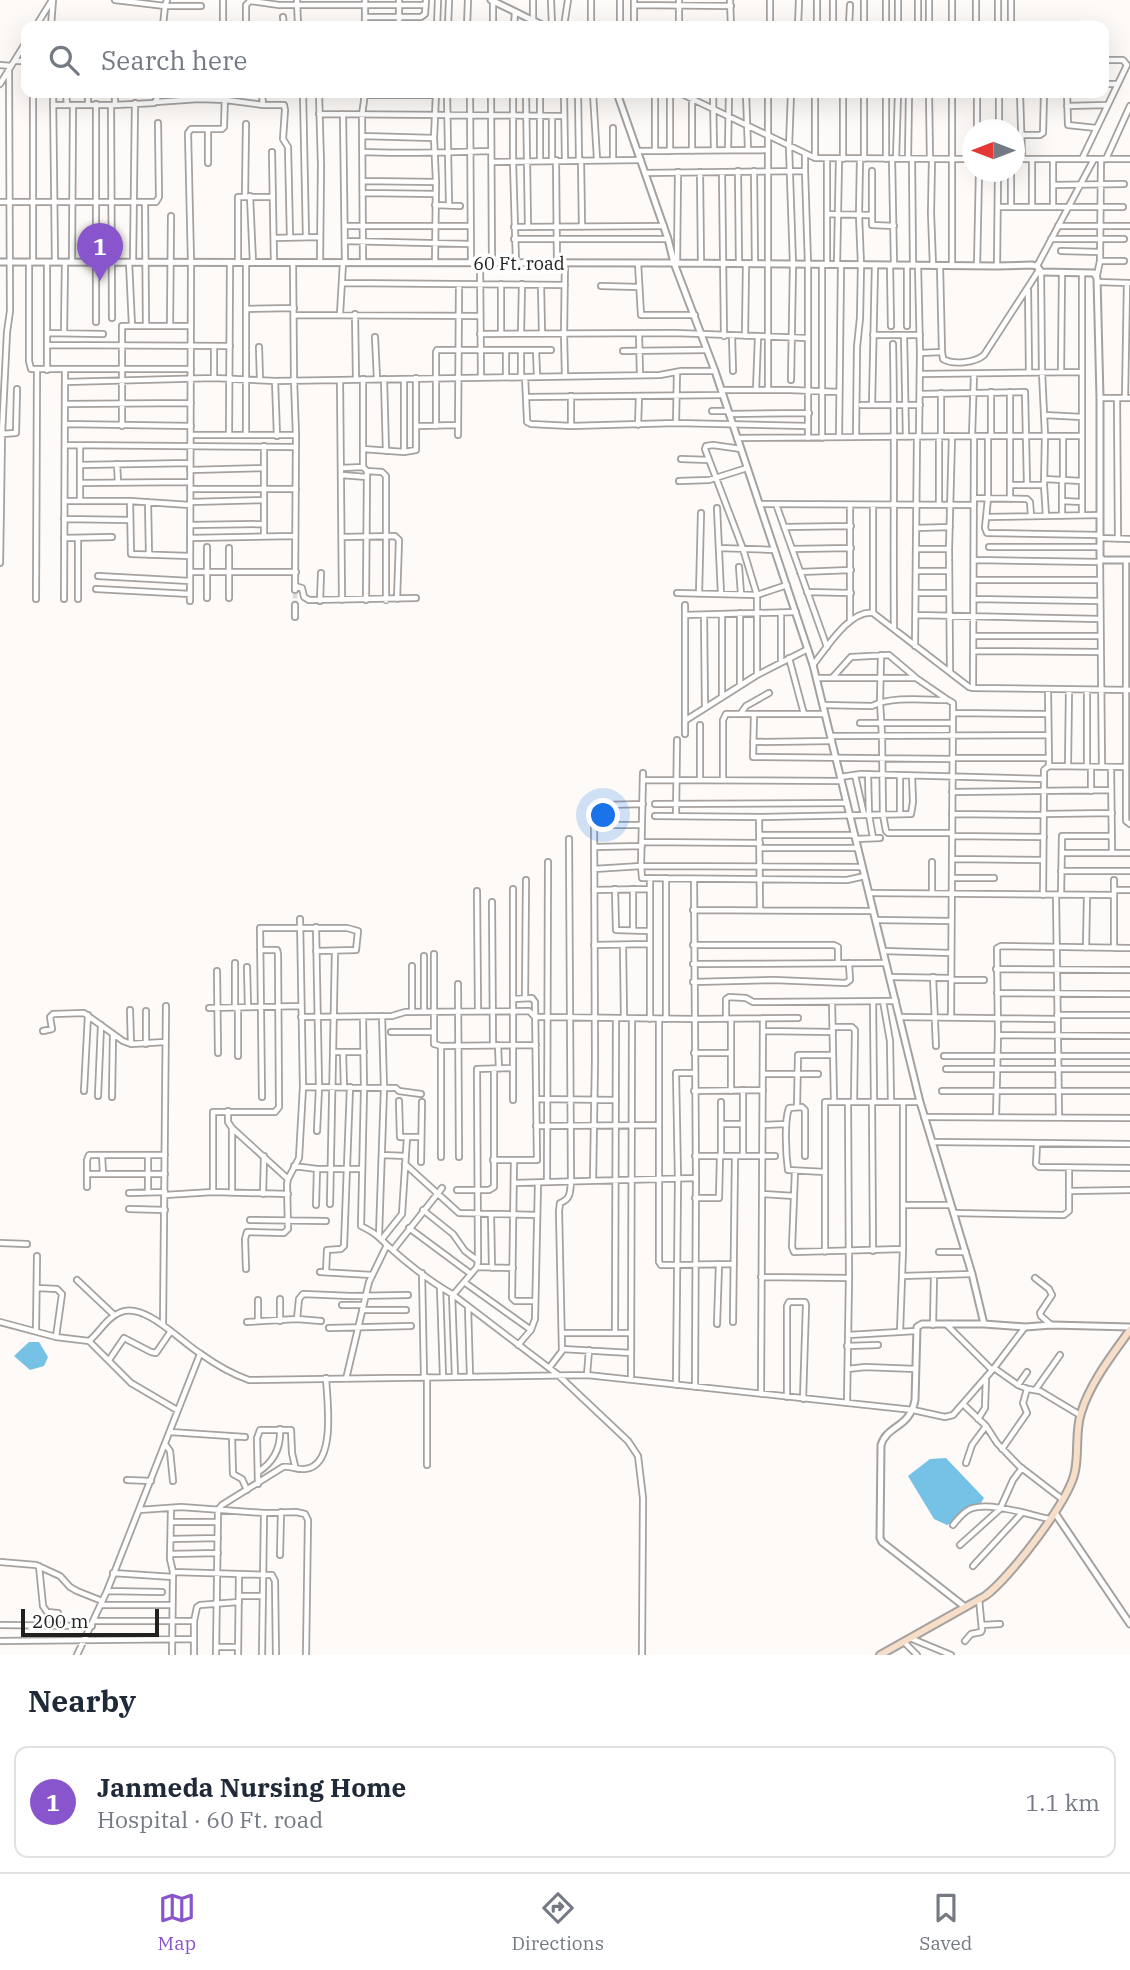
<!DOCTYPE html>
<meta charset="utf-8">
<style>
:root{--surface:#fff;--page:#f6f6f7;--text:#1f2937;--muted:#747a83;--line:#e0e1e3;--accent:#8955cd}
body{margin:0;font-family:"IBM Plex Serif",serif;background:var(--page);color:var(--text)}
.compass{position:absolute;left:962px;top:119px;width:63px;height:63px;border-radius:50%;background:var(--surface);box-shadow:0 7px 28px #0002;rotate:270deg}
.scale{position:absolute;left:21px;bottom:18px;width:138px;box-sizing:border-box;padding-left:7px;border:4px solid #21201f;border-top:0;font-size:19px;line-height:24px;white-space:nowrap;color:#21201f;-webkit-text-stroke:5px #fff;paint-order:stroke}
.you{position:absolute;left:604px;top:816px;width:24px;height:24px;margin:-18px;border:5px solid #fff;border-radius:50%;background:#1a73e8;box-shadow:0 0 0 10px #1a73e833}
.badge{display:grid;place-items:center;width:46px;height:46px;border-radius:50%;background:var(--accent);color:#fff;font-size:23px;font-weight:700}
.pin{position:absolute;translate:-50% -58px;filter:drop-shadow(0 2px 4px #0008)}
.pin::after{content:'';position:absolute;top:37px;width:24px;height:21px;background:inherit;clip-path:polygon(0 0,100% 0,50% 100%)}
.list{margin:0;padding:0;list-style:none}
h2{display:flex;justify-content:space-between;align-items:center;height:91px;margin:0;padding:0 28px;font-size:30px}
h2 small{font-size:23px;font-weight:400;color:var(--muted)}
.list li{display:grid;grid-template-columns:46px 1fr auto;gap:21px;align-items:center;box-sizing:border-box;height:112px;margin:0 14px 14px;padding:0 14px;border:2px solid var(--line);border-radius:14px}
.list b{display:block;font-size:26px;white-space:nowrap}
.list p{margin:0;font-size:23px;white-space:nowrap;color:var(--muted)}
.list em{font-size:23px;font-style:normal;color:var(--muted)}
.icon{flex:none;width:38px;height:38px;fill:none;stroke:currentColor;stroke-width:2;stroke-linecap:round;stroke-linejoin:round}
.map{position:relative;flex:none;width:1130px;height:1655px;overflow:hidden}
.search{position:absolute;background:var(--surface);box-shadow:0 7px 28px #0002;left:21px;right:21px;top:21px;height:77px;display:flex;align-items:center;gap:18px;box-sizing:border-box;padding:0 24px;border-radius:14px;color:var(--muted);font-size:26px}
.sheet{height:217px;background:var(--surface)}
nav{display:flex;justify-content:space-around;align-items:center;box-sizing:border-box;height:98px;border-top:2px solid var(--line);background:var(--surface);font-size:19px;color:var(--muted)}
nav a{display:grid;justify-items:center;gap:4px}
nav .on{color:var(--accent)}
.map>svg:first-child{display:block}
.water{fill:#76c2e6}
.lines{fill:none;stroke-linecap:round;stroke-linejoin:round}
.minor-tunnel{stroke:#dcd9d7;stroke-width:4.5;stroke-dasharray:4.5 2;stroke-linecap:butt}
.minor-casing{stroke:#a4a19f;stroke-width:8}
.tertiary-casing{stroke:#a4a19f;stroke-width:9}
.secondary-casing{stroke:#a4a19f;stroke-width:10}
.minor{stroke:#fff;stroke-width:4.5}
.tertiary{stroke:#fff;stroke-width:5}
.secondary{stroke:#f6dec8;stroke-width:6}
.labels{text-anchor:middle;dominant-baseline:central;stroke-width:7;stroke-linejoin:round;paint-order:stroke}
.street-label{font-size:18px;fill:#21201f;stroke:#fff}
</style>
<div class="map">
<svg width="1130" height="1655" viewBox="0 0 1130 1655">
<rect width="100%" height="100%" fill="#fdfaf8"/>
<path class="water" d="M29 1342H39L48 1357 44 1366 30 1370 14 1356Z
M946 1458 984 1498 978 1508 947 1525 934 1519 908 1476 930 1459Z"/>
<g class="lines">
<path class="minor-tunnel" d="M295 605V590"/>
<g class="minor-casing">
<path id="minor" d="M115 0 165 6H201
M297 0 298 26
M365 0V26
M399 0V26
M533 0V21
M551 0 552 26
M634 0V26
M679 0V26
M730 0 731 26
M817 0V26
M864 0V26
M898 0V26
M918 0V26
M976 0V26
M998 0V26
M634 5 731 6
M283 17 284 26
M365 17H421L425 14 426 0
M36 26 52 0
M51 26 53 0
M163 26 165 6 167 0
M223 26V0
M246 26V5L250 1 279 5H425
M322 26H332
M437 26 438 0
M448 26 449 0
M467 26 468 0
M493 26V1
M514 26 515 12
M564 26 568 0
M591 26V0
M620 26V0
M770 26V0
M798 26 799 0
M833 26V0
M849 26 850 5
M886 26V0
M929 26V0
M952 26V0
M1011 26V0
M15 61H26
M0 65 11 66
M0 84 26 42
M1104 84H1118
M53 93 55 262
M66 93 67 105
M262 93 263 105
M303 93 306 237
M319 93 321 165 320 263
M447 93 449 205
M470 93 471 263
M491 93 492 263
M513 93V162L516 263
M526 93 528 227
M564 93 565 160
M578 93 579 160
M593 93 597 159
M655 93V151
M680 93 815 158 972 159
M713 93 714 150
M746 93 748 150
M768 93V389
M815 93V158
M843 93V159
M929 93 930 159
M977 93V130
M1020 93 1022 159
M1067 93 1068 125 1096 128
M365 95H436
M156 102 199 99 226 100 263 105H284L285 110 283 139 288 147 290 237
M54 105H115L154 103 157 99 158 93
M88 105V93
M111 105 112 318
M115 105V93
M1067 106 1106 105
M319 114 564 116
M343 114 345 263
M552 116V161
M999 130V93
M1022 135H1040L1043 133 1044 93
M362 136 434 138
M728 150 729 93
M638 151 767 150
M670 151V93
M692 151V93
M272 152 274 263
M363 152C404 154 449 152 491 151
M827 159V265
M864 159V93
M886 159V93
M892 159 894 265
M896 159 898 93
M908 159 909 93
M912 159 913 265
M932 159 931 213 933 266
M1014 159H1130
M1032 159V207
M1082 159 1127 65 1123 60H1104
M1106 159 1130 106
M556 160 557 263
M581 160 582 227
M613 160V128
M540 161V93
M492 162 641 160
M208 163V129
M738 171 739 264
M754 171 755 264
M805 171V155
M872 171V225L894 226
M700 172 701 263
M722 172 724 336
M645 173 805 171 808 264V438
M363 181 436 182
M1053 185 1124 184
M363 193 436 194
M245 196 246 124
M250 196 253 263
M0 202H156L159 197 158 123
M145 202 146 326
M435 205 460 206
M998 207H1123
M1011 207V172
M1053 207V159
M827 214 872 215
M345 226H470
M1058 226H1130
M514 227 664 226
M274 238 320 237
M514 239H668
M1051 239H1124
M345 241 470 244
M1061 251 1100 252
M1100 261H1124
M29 262V361L31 369H191
M33 262V93
M72 262 73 105
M129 262 132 326
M133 262 135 103
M238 262V197H272
M246 263V435
M293 263 294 380 296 435 295 590
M363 263 362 115 365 93
M435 263 436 182 434 138 436 93
M480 263 481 377
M638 263 641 315H695
M677 263 678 172
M837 265 839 159
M875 265 872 405H920
M890 265 891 326
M907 265V326
M918 265 920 353 919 436
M940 266 942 352 943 359C953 365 975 363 984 355L1039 270
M952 266V93
M977 266 979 172
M997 266 998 172
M1037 266 1094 159
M1041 272 1042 372 1045 435 1044 485 1046 516
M1097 275 1100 261 1101 159
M1097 282 1129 283
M342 283 565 285
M501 284V333
M541 285 542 334
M601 286 639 287
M1028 289 1029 372
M246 309 294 308
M340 314 343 263
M355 314 356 379
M294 315 480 316
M96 322V104
M170 326 171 216
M47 333 103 334
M64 333 65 262
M521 333 522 284
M480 334 675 333 807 338
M639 334 640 375
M873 335H920
M904 335 906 437
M732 336 733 371
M745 336 746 264
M375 337 377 379
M893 344C895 439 893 534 894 629
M47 345 230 346
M259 347 260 380
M506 350V377
M521 350V377
M536 350 537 376
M623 351 707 350
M920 353 942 352
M47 370V262
M1061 372 1062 272
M920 374 1082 372
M565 376 564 334 565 263
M525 377 527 419V422L531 424 571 426 676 423 808 426
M214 378V346
M363 379V467L367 471 382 472 386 476V600
M384 379 386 451
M340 380 342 600
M791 380 793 264 789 147 791 93
M275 381 277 436
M65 382 214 378 275 381 340 380 660 375 681 371H715
M722 390H790L839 392
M756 390 758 337
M991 392V436
M920 394 1025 392 1027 484
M527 397 723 395
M1100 398H1130
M1117 398 1118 539
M1125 398 1127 283
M65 404 191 403
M861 405H872
M712 411H728
M729 414 809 413
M1044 415 1082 417
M676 423 677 372
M65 424 191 426
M638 425 639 396
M122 426V326H191
M417 426 457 425
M436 426V352L437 350H551
M571 426V396
M1 434 16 433 17 389
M191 435H296
M229 435 230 262
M458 435 459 285
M939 436V505
M941 436V393
M972 436 974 374
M974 436H1082
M988 436V498L985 528 987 533 1100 535
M1063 436V480
M839 437 841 265
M856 437 857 347 860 318 861 265 859 215 860 159
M737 438 974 436 973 688
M822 438V264
M65 445 296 447
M80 446V501
M264 446V536
M363 449 404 452 416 450V378
M741 449 713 445 706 446 705 449 743 549 757 595V675
M404 452V379
M681 459 709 460
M117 464 118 482
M80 465 190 463
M341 468 363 467
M190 470 263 468
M341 475 367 477
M1044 479 1082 481
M1062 480V516
M679 481 709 480 747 468
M80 483 190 482
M1010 485H1044
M190 489H296
M974 498 1027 499 1030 502 1031 516
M1010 499V392
M65 501H130L190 505
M130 501 131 554 190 556
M1062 501 1082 502
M148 502 149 555
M190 502 264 500
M759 504 974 505
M776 504 827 647
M873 505V613
M717 508 721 594
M1082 515V273
M986 517 1100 515
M64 519 130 520
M190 525 264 524
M784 527 851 526
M916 528 950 527
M343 537 395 536 399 540 397 599
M64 538 112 537
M78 538V599
M190 538 294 536
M1100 538 1130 539
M989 547H1100
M229 548V598
M719 548 775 550
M792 549 851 548
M916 549H949
M1100 558 1102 767
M974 560 1100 562
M1126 560V767
M0 563 2 434 7 332 10 311 9 70
M739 567 741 594
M916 571H949
M190 572H296
M800 572 851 570
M98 576 190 581
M974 580H1100
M295 586 302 588 304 597 309 600 416 598
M96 589 190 594
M807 592 851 593
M677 593 757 595 787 585
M916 593H949
M699 594 701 513
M207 598V547
M36 599 37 370
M64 599 65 369
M974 599 1100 601
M366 600 367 471
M190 601 191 262 188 133 191 129H222L224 127 225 93
M320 601 321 573
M685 605V734
M722 614V696
M781 614V662
M685 615 796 612
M704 615 705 708
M916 615 1100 619
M295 617V605
M850 621V505
M974 636H1100
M915 646 917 436
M974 651 1100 652
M881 655 880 702 882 736 883 815 886 831 888 833H952
M789 658 804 714
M813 665C826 649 850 609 873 613L969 687 973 688 1130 690
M950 671 949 549 952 436
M833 677 851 657 889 655 915 677
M817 678H916L948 700
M740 685V613
M1087 690V766
M823 705 872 706C892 696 925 700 948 700L953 703 951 1017
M741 713 746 706 769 693
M953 713 1048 714
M754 714 753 757 952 759
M686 720 757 675 808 649
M860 723H953
M700 725V780
M831 736 1048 735
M753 742 832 741
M952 758H1048
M1049 766 1126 767V821L1130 824
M1068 766 1069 690
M1091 767V791
M1111 767 1112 853
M643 773 641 866 642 878 847 880 865 876
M868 774 869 815 873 838
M840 777 861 774 1044 779
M643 780 841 781
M723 780V720L726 714H825
M952 792 1111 790
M655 804 847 803
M606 805 643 804
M900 814V776
M952 814 1044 815
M1044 814 1112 813
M864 815 911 814 913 802 912 776
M655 816 759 817 864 815 855 775
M676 816 677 740
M759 817 760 910
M594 825H642
M760 835H855
M952 836 1044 837
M856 839 880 838
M642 842 760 843
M594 847 642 846
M760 848H858
M1062 853H1130
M952 859 1043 860
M932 862V894
M594 869 641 866 862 867
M1061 871H1130
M666 878V1019
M952 878H994
M694 879 696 1178 695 1387
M1114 880V948
M615 889 616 930 650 931
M633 889V930
M594 890 650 889
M1114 890H1130
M477 891 478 1011
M869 893 1114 895
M1043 895 1044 779V770L1049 766 1048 690
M1056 895 1059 1117
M1061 895 1062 836H1112
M492 902 493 1045
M693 910 873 911
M876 920 951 921
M316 927 319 1087 317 1131
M594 945 650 944
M623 945 624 1018
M693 945H834L838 947V962
M1086 948 1087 895
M883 951 951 953
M434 954V1044L441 1046 536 1045
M424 956V1012
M235 963V1008
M693 964 886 963
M412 966V1012
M247 967 248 1007
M996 969 1130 970
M217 971 218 1053
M890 977 951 978
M933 977 936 1046
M951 980H984
M693 982 774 980 846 983 850 980 849 963
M458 984 459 1157
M997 993 1130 994
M525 998 526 880
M873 1001 874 1102
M883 1001 890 1041 891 1102
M832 1002 834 1101
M209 1008 301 1006
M130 1010 131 1044
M146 1011V1044
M1057 1015H1130
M301 1017 392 1016 405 1012 529 1011 535 1017H548L694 1019 798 1018
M363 1017 364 1089 361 1226C375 1233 377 1235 388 1246 407 1263 429 1281 452 1294L557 1374 628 1441 638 1456 643 1498 642 1655
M900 1017 1058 1019
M650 1019V878
M659 1019V1262L661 1265 734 1264
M726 1019V999L729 997 746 998 753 1002 896 1001
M731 1019V1091
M833 1027H852L855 1030 854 1102
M43 1031 52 1029 50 1017 53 1014 84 1013 123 1041 131 1044 165 1042
M763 1031 833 1032
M391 1032H433
M998 1035 1130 1036
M498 1045 499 1069
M441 1046V1157
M333 1052H364
M343 1053 344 1087
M694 1053H731
M238 1056V1008
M944 1056H1130
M946 1069H1130
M763 1074H818
M303 1087 396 1088 399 1091 421 1094
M743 1090V1156
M84 1091 88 1015
M694 1091 763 1090
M942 1091H1130
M98 1096 101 1025
M112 1097 113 1034
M262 1097 260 928H347L358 931 356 950 316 951
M536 1099 616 1100
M513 1100V999
M399 1101 400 1137H421
M872 1102 873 1251
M797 1107 798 1055H833
M228 1111V1122L232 1128 288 1179
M924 1117 1130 1118
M996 1117 998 1035 997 948 1001 946 1130 948
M721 1124H743
M763 1125 786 1124
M536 1126 659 1125
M932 1142 1130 1144
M1037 1144 1036 1164 1039 1167 1130 1168
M102 1155 103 1174
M382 1155 406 1156
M695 1156H775
M721 1156V1102
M805 1156V1110L802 1107 789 1108C784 1121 786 1155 788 1170L825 1172
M493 1160H537L535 1002 532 998 513 999V889
M514 1160 512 1298 515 1301H535
M421 1162 422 1102
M405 1164 459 1213 537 1215
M294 1166 317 1169H362
M795 1171 792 1247 794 1252 903 1249
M87 1174H165
M593 1181 595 1060 594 815
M547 1182 548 862
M514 1183 696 1178
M87 1187V1160L89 1155H165
M457 1190H489L494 1187V1069
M1069 1191 1130 1190
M148 1192V1155
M213 1192V1112H275L279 1107 278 954 277 950H260
M129 1193 165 1192
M232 1193V1128
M263 1194 264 1156
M763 1194 794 1196
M165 1195 213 1192 288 1194
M695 1198H719L720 1156
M330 1204 335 951
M316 1205 317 1169
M903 1205H951
M129 1209 165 1210
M423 1210 453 1234 465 1251 477 1260
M954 1213 1064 1215 1069 1211V1168
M491 1214 492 1268
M250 1220 326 1221
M409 1228 471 1274
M379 1235 384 1088 382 1016
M382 1239 402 1214 407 1137
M0 1243 27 1244
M393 1250 442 1188
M825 1252V1102H920
M939 1252H966
M477 1267 513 1268
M246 1269 245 1239 247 1232 284 1233 288 1229 287 1184 288 1179 299 1158 303 1087 300 919
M320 1272 372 1275
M326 1272 327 1250 341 1249 344 1246 350 1087
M422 1273 424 1377
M902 1276 972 1274
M761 1277 849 1278
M1035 1278 1049 1289 1052 1295 1040 1313 1041 1316 1051 1325
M77 1280 114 1315
M464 1282 531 1330
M440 1287 443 1377
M38 1288 57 1289 62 1294 56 1337
M452 1294 455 1376
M453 1295 477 1267 478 1261 477 1069 513 1068
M280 1299V1321
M342 1305H363
M468 1307 470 1376
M362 1310H406
M297 1319 321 1321
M258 1321V1300
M0 1322 56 1337 89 1341C100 1332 107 1317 121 1312 145 1302 181 1342 201 1354 215 1364 232 1374 249 1380L587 1375 913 1410 945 1417 953 1415 994 1368 1025 1327
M247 1322 297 1319 299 1299 303 1294 351 1296 408 1295
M733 1322 735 1156
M717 1324 719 1264
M946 1324 992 1370
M163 1325 166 1006
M933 1325 934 1275
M329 1328 411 1326
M36 1331 37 1256
M900 1332 903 1249V1102
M562 1333H631
M615 1333 616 1018
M848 1335 916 1331
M89 1341 131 1383 177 1410
M518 1345 531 1330 535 1319 538 1183
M847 1346 878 1345
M562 1349 631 1353
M109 1360 124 1338 151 1352 156 1353 171 1331
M549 1368 562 1351 559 1211 560 1203C571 1199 570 1192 571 1182L569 839
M994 1368 1018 1385 1028 1389 1040 1391 1080 1415
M848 1369 865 1367 916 1369
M587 1375 589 1350
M346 1379 369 1282 387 1245
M631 1379 632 1019
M676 1385 678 1179 676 1073H694
M1018 1385 1027 1372
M1036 1389 1060 1355
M761 1394 763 1018
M787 1397V1306L789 1302H805L806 1305 803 1399
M847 1403 849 1278 848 1102
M963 1404 986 1426 972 1445 966 1463
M978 1419 985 1408 986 1377
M986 1426 997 1443 1019 1466 1062 1499
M170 1432 245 1437
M232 1437 233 1474 242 1479 247 1490
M165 1444 170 1451 173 1481
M1002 1449 1027 1413 1023 1403 1027 1389
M427 1465V1377
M258 1472C274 1462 281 1448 280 1429
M127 1480 151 1481
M258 1484 257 1438 260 1430H291L292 1453 295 1466
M171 1509 170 1559 173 1572 172 1655
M139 1510 181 1507 264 1513 296 1512 305 1514 308 1520 306 1655
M171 1522H217
M953 1525C958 1519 963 1512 970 1509 990 1501 1029 1515 1050 1519
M171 1539 218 1538
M960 1545 1000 1509 1013 1480 1022 1468
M170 1554 218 1553
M280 1555 281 1512
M0 1562 36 1565 60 1576 70 1587 77 1591 102 1601
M39 1566 43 1606 47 1612 58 1613
M973 1566 1021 1514
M173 1572 272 1575 275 1581 276 1655
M113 1573 173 1577
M107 1591 162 1592
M239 1596H262
M101 1605H172
M94 1621H194
M0 1625 92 1626
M982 1625 1000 1624
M910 1638 951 1655
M0 1641 194 1639
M965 1641 971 1634 981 1632 982 1630 979 1599
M904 1642 917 1655
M216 1647H238
M77 1655 107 1591 200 1354
M194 1655V1621L197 1607 200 1605 239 1602
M216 1655 218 1510 222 1505 283 1467C292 1466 297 1470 305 1469 337 1466 327 1400 326 1378
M238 1655 239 1574
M262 1655 264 1513"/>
</g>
<g class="tertiary-casing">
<path id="tertiary" d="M491 0 544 26
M617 93 668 239 674 263 715 371 813 665 920 1102 972 1274 984 1324
M0 262 674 263 997 266 1032 265 1037 266 1041 272 1094 273 1097 278 1100 398V557L1103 560H1130
M1055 1513 1130 1624
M965 1607 882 1542 880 1538 881 1445C887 1425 910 1428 915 1400L917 1327 922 1324H984L1025 1327 1052 1325 1130 1327"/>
</g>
<g class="secondary-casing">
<path id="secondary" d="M880 1655 985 1596C1009 1579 1070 1500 1075 1471 1079 1452 1075 1431 1081 1413 1090 1383 1112 1355 1130 1330"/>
</g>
<use href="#minor" class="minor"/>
<use href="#tertiary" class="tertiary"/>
<use href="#secondary" class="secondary"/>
</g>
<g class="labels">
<g class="street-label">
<text x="519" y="263">60 Ft. road</text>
</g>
</g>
</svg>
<svg class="compass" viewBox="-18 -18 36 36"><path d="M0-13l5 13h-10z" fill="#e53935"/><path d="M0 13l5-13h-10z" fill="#747a83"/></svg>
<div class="scale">200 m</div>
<div class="you"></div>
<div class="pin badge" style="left:100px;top:281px">1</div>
<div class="search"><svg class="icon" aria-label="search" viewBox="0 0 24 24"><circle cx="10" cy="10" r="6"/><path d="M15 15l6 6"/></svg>Search here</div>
</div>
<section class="sheet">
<h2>Nearby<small></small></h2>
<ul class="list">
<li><span class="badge">1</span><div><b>Janmeda Nursing Home</b><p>Hospital · 60 Ft. road</p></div><em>1.1 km</em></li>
</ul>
</section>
<nav>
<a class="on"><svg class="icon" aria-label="map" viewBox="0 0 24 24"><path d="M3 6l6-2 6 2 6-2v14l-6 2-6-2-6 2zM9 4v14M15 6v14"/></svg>Map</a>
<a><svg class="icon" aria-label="directions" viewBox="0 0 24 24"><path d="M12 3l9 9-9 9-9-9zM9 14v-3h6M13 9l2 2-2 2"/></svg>Directions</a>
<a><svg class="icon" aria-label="saved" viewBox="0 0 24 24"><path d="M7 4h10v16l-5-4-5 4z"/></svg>Saved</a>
</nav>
